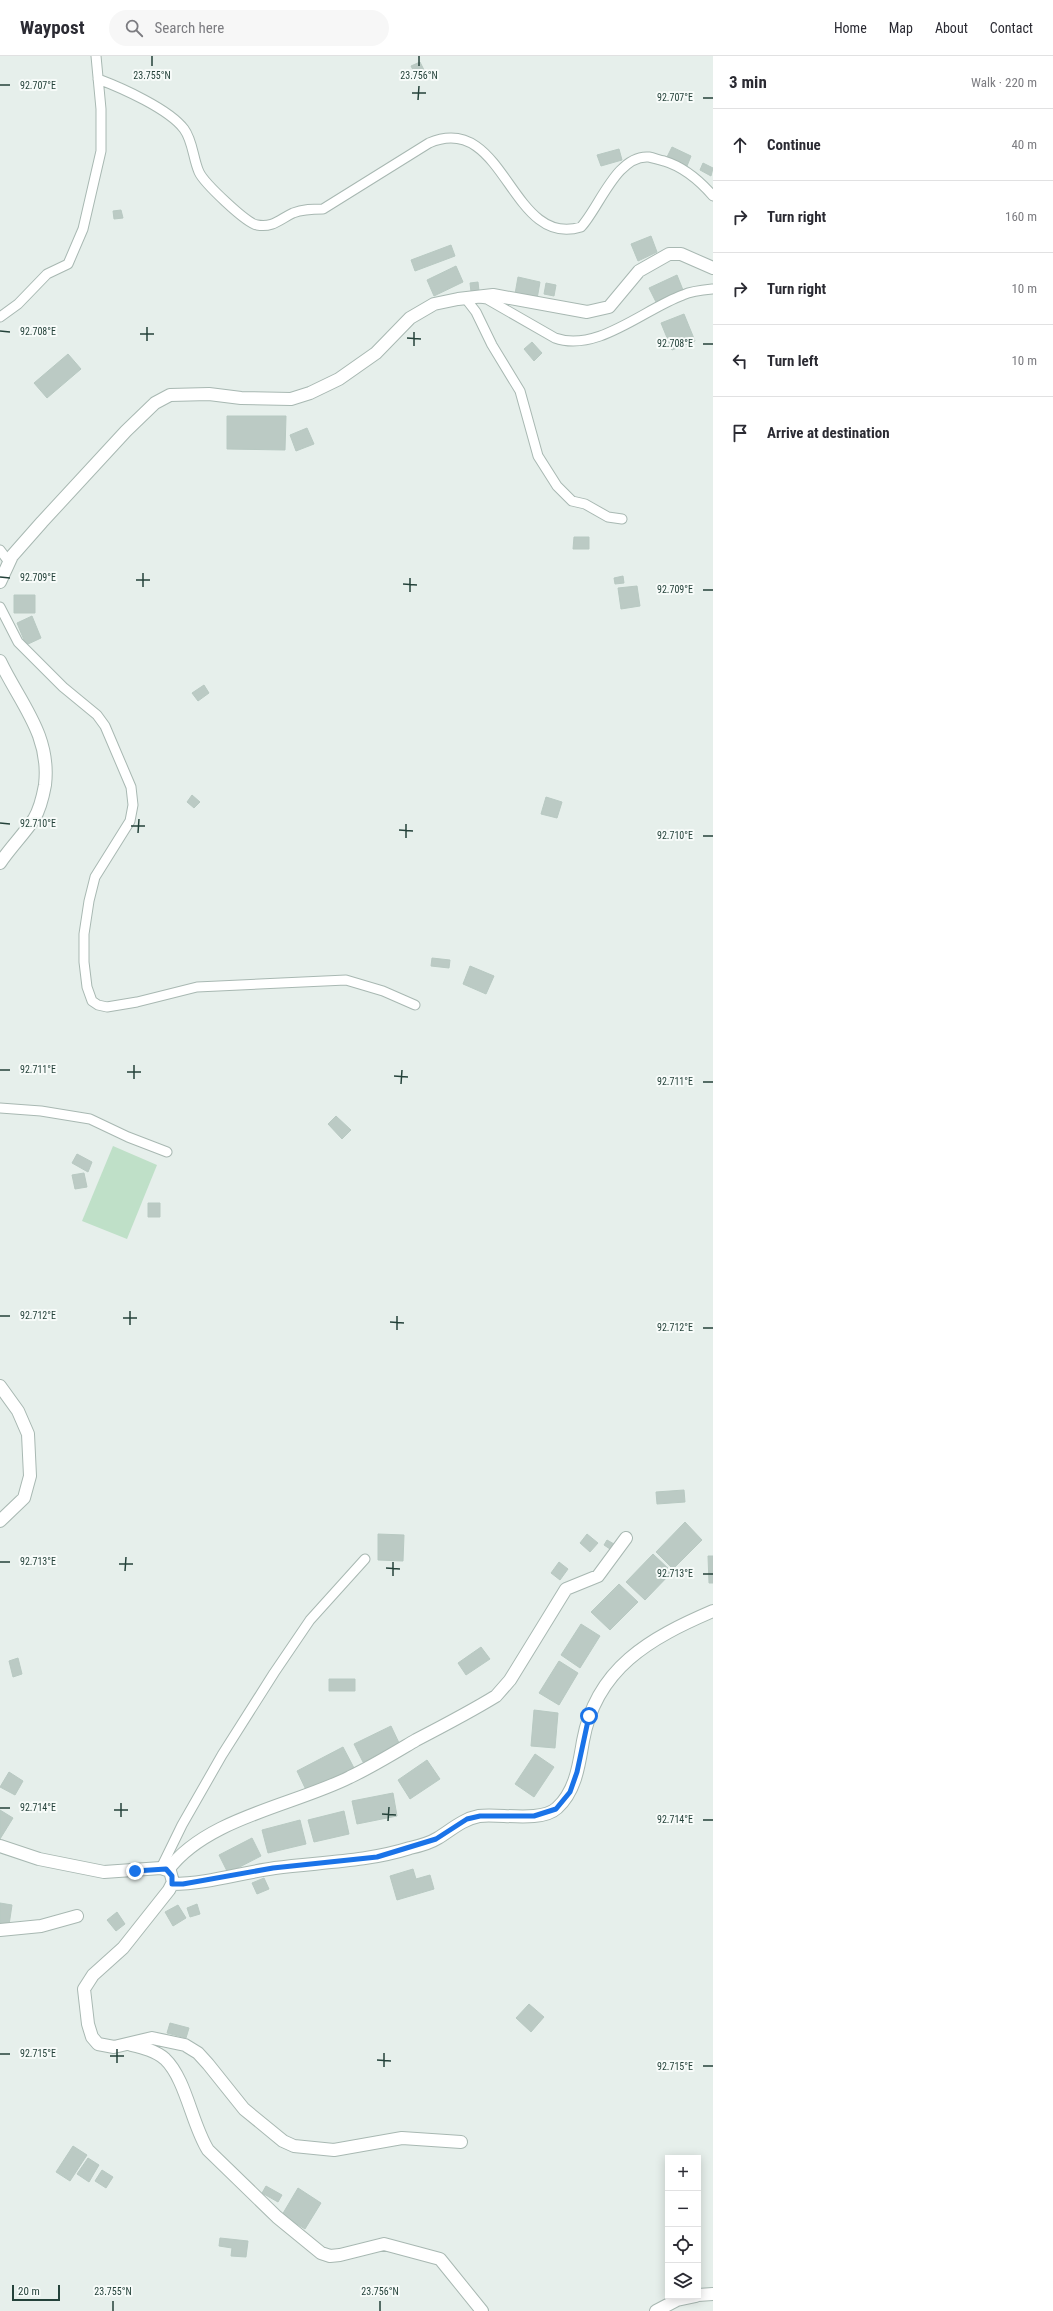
<!DOCTYPE html>
<meta charset="utf-8">
<style>
:root{--surface:#fff;--page:#f7f7f7;--text:#2b2b33;--muted:#7c7c81;--line:#e1e1e2}
body{margin:0;font-family:"Roboto Condensed",sans-serif;background:var(--page);color:var(--text)}
.controls{position:absolute;right:12px;bottom:12px;display:grid;overflow:hidden;border-radius:0px;box-shadow:0 2px 10px #0003}
.controls button{width:36px;height:36px;display:grid;place-items:center;padding:0;border:0;border-bottom:1px solid var(--line);background:var(--surface);color:var(--text);font:20px sans-serif}
.scale{position:absolute;left:12px;bottom:10px;width:48px;box-sizing:border-box;padding-left:4px;border:2px solid #24423a;border-top:0;font-size:11px;line-height:14px;white-space:nowrap;color:#24423a;-webkit-text-stroke:3px #f7fbf9;paint-order:stroke}
.stop{position:absolute;width:12px;height:12px;margin:-9px;border:3px solid #1a73e8;border-radius:50%;background:#fff}
.stop.end{background:#1a73e8;border-color:#fff;box-shadow:0 1px 4px #0008}
.list{margin:0;padding:0;list-style:none}
h2{display:flex;justify-content:space-between;align-items:center;height:52px;margin:0;padding:0 16px;font-size:17px}
h2 small{font-size:13px;font-weight:400;color:var(--muted)}
.list li{display:grid;grid-template-columns:26px 1fr auto;gap:12px;align-items:center;box-sizing:border-box;height:72px;padding:0 16px;border-top:1px solid var(--line)}
.list b{display:block;font-size:15px;white-space:nowrap}
.list em{font-size:13px;font-style:normal;color:var(--muted)}
.icon{flex:none;width:22px;height:22px;fill:none;stroke:currentColor;stroke-width:2;stroke-linecap:round;stroke-linejoin:round}
.map{position:relative;flex:none;width:713px;height:2255px;overflow:hidden}
header{display:flex;align-items:center;gap:24px;box-sizing:border-box;height:56px;padding:0 20px;background:var(--surface);border-bottom:1px solid var(--line)}
header strong{font-size:19px}
nav{display:flex;gap:22px;margin-inline-start:auto;font-size:14px}
.search{width:280px;height:36px;background:var(--page);display:flex;align-items:center;gap:10px;box-sizing:border-box;padding:0 14px;border-radius:22px;color:var(--muted);font-size:15px}
main{display:flex}
aside{flex:1;background:var(--surface)}
.map>svg:first-child{display:block}
.green{fill:#bfe0c8}
.building{fill:#bbcac4;stroke:#b8c9c2}
.lines{fill:none;stroke-linecap:round;stroke-linejoin:round}
.lane-casing{stroke:#a8b8b2;stroke-width:11}
.street-casing{stroke:#a8b8b2;stroke-width:14}
.lane{stroke:#fff;stroke-width:9}
.street{stroke:#fff;stroke-width:12}
.route{stroke:#1a73e8;stroke-width:5}
.ticks{fill:none;stroke:#24423a;stroke-width:1.5}
.ticks-label{font-size:10px;text-anchor:middle;fill:#24423a;stroke:#f7fbf9;stroke-width:4;stroke-linejoin:round;paint-order:stroke}
</style>
<header>
<strong>Waypost</strong>
<div class="search"><svg class="icon" aria-label="search" viewBox="0 0 24 24"><circle cx="10" cy="10" r="6"/><path d="M15 15l6 6"/></svg>Search here</div>
<nav><a>Home</a><a>Map</a><a>About</a><a>Contact</a></nav>
</header>
<main>
<div class="map">
<svg width="713" height="2255" viewBox="0 0 713 2255">
<rect width="100%" height="100%" fill="#e6efeb"/>
<path class="green" d="M113 1090 157 1109 127 1183 82 1165Z"/>
<path class="building" d="M420 6 425 16 416 20 411 10Z
M672 91 691 100 687 110 667 101Z
M619 93 622 104 601 110 597 99Z
M703 107 713 112 711 120 700 114Z
M121 154 123 162 114 163 113 155Z
M651 180 657 196 638 205 631 188Z
M451 189 455 200 415 215 411 204Z
M456 210 463 226 434 240 427 224Z
M677 219 683 234 656 246 649 232Z
M518 221 540 226 537 243 515 238Z
M478 226 479 235 471 236 470 227Z
M546 227 556 229 554 240 544 238Z
M684 258 695 285 672 294 661 267Z
M532 286 542 297 534 305 524 293Z
M68 298 81 313 47 342 34 327Z
M227 360H286L285 394 227 393Z
M307 372 314 388 296 395 290 379Z
M574 481H589V493H573Z
M623 520 624 527 615 528 614 522Z
M637 530 640 550 621 553 618 532Z
M14 539H35V557H14Z
M32 560 41 582 26 589 17 567Z
M204 629 209 637 198 645 192 637Z
M192 739 200 746 194 752 187 746Z
M546 741 562 746 557 762 541 758Z
M432 902 450 904 449 912 431 910Z
M470 910 494 920 486 938 463 928Z
M336 1060 351 1074 342 1083 328 1068Z
M77 1098 92 1106 88 1116 72 1107Z
M84 1117 87 1131 75 1133 72 1119Z
M148 1147H160V1161H148Z
M684 1434 685 1446 657 1448 656 1436Z
M685 1466 702 1484 673 1513 656 1496Z
M378 1478 404 1479 403 1505 378 1504Z
M587 1478 598 1487 590 1496 580 1487Z
M607 1484 614 1488 610 1493 604 1489Z
M653 1498 672 1516 645 1544 626 1526Z
M708 1500H713V1527H709Z
M559 1506 568 1513 560 1524 551 1517Z
M619 1528 638 1546 610 1574 591 1556Z
M581 1568 600 1580 580 1612 561 1599Z
M481 1591 490 1603 466 1619 458 1607Z
M18 1602 22 1618 13 1621 9 1605Z
M559 1605 578 1617 559 1649 539 1637Z
M329 1623H355V1635H329Z
M534 1654 558 1657 555 1692 531 1690Z
M391 1670 400 1689 363 1706 354 1688Z
M343 1691 354 1712 307 1736 297 1715Z
M535 1698 554 1711 534 1741 515 1728Z
M427 1704 440 1723 410 1743 398 1724Z
M9 1716 23 1725 15 1739 0 1731Z
M393 1737 397 1760 357 1768 352 1745Z
M0 1754 13 1762 0 1783Z
M344 1755 349 1778 314 1786 308 1764Z
M300 1764 306 1788 268 1797 262 1774Z
M252 1782 261 1800 228 1817 219 1799Z
M413 1813 416 1823 430 1819 434 1833 397 1844 390 1820Z
M264 1822 269 1833 257 1838 252 1827Z
M0 1847 12 1849 9 1869 0 1867Z
M197 1848 200 1858 190 1861 187 1852Z
M178 1849 186 1862 173 1870 165 1856Z
M117 1856 125 1868 116 1875 107 1864Z
M529 1948 544 1961 531 1976 516 1962Z
M170 1967 189 1972 186 1982 167 1977Z
M73 2090 87 2099 70 2125 56 2116Z
M88 2102 99 2109 89 2126 77 2118Z
M102 2114 113 2121 106 2132 95 2125Z
M266 2130 282 2139 278 2146 262 2137Z
M298 2132 321 2147 305 2173 282 2159Z
M220 2182 248 2185 246 2201 231 2200 232 2192 219 2190Z"/>
<g class="lines">
<g class="lane-casing">
<path id="lane" d="M98 23C122 32 169 53 184 73 193 85 193 103 199 116 204 127 246 167 257 169 273 172 280 163 293 157 303 153 313 153 323 153L429 87C505 54 510 193 581 171 599 152 617 98 649 101 654 102 659 104 664 105 684 111 700 125 713 140
M480 242 487 243 555 282C597 297 644 253 683 239 692 235 703 234 713 233
M466 243 476 256 492 289 520 335 538 400 557 430 572 445 585 448 608 461 622 463
M0 261 18 248 47 218 68 208 83 173 101 95V53L96 0
M0 494 9 506
M0 551 18 586 63 631 97 659 105 670 131 731 133 749 130 765 95 821 89 845 84 878V906L87 931 92 945 98 949 107 951 137 946 197 931 346 924 383 935 415 949
M0 1052 41 1055 90 1063 128 1081 167 1096
M161 1812 182 1769 222 1699 274 1617 310 1564 365 1503"/>
</g>
<g class="street-casing">
<path id="street" d="M0 526 12 500 42 466 126 375 155 347 170 339 209 338 241 342 291 343 310 337 339 323 376 297 410 262 434 248 458 243 493 239 587 256 609 251 639 215 669 198H681L713 212
M0 605C20 647 51 679 45 729 43 740 40 753 34 763 24 778 10 792 0 807
M0 1330 18 1355 28 1378 30 1420 24 1442 0 1465
M0 1790 39 1803 104 1816 161 1812 170 1815 173 1826 169 1834 123 1892 93 1919 84 1933 88 1968 92 1981 98 1988 114 1991 152 1982 185 1989 198 1997 208 2008 244 2053 283 2085 294 2090 334 2094 402 2082 461 2086
M168 1814C206 1762 295 1749 350 1721 373 1710 394 1697 416 1684 443 1670 470 1656 496 1640L510 1624 566 1533 598 1520 626 1482
M172 1828C207 1828 240 1817 275 1812 320 1806 366 1806 410 1792 419 1790 430 1787 438 1782 451 1774 463 1763 479 1760 498 1757 541 1767 557 1752 576 1735 579 1708 583 1685 596 1612 650 1582 713 1555
M0 1874 41 1870 77 1860
M128 1988C140 1991 155 1994 165 2003 186 2023 192 2069 208 2094L277 2161 321 2197 330 2200 340 2199 384 2188 440 2203 482 2255
M698 2239 713 2238
M656 2255 677 2244 696 2240"/>
</g>
<use href="#lane" class="lane"/>
<use href="#street" class="street"/>
</g>
<g class="lines">
<path class="route" d="M135 1815 166 1813 172 1820V1828H183L273 1812 377 1801 436 1783 467 1763 480 1760H534L556 1753 570 1736 577 1716 589 1660"/>
</g>
<path class="ticks" d="M152 10V0M419 10V0M0 29H10M412 37H426M703 42H713M418 44 419 30M0 275 10 276M140 278H154M407 282 421 283M147 285V271M703 288H713M414 290V276M0 521 10 522M136 524H150M403 528 417 529M143 531V517M703 534H713M410 536V522M0 767 10 768M131 770H145M399 774 413 775M138 777 139 763M703 780H713M406 782V768M0 1014H10M127 1016H141M394 1020 408 1021M134 1023V1009M703 1026H713M401 1028 402 1014M0 1260H10M123 1262H137M390 1266 404 1267M130 1269V1255M703 1272H713M397 1274V1260M0 1506H10M119 1508H133M386 1512 400 1513M125 1515 126 1501M703 1518H713M393 1520V1506M0 1752H10M114 1754H128M382 1758 396 1759M121 1761V1747M703 1764H713M388 1765 389 1751M0 1998H10M110 2000H124M377 2004 391 2005M117 2007V1993M703 2010H713M384 2011V1997M113 2255V2245M380 2255V2245"/>
<g class="ticks-label">
<text x="152" y="23">23.755°N</text>
<text x="419" y="23">23.756°N</text>
<text x="38" y="33">92.707°E</text>
<text x="675" y="45">92.707°E</text>
<text x="38" y="279">92.708°E</text>
<text x="675" y="291">92.708°E</text>
<text x="38" y="525">92.709°E</text>
<text x="675" y="537">92.709°E</text>
<text x="38" y="771">92.710°E</text>
<text x="675" y="783">92.710°E</text>
<text x="38" y="1017">92.711°E</text>
<text x="675" y="1029">92.711°E</text>
<text x="38" y="1263">92.712°E</text>
<text x="675" y="1275">92.712°E</text>
<text x="38" y="1509">92.713°E</text>
<text x="675" y="1521">92.713°E</text>
<text x="38" y="1755">92.714°E</text>
<text x="675" y="1767">92.714°E</text>
<text x="38" y="2001">92.715°E</text>
<text x="675" y="2014">92.715°E</text>
<text x="113" y="2239">23.755°N</text>
<text x="380" y="2239">23.756°N</text>
</g>
</svg>
<div class="controls">
<button>+</button>
<button>−</button>
<button><svg class="icon" aria-label="locate" viewBox="0 0 24 24"><circle cx="12" cy="12" r="6"/><path d="M12 2v4M12 18v4M2 12h4M18 12h4"/></svg></button>
<button><svg class="icon" aria-label="layers" viewBox="0 0 24 24"><path d="M12 4l9 5-9 5-9-5zM3 14l9 5 9-5"/></svg></button>
</div>
<div class="scale">20 m</div>
<div class="stop" style="left:589px;top:1660px"></div>
<div class="stop end" style="left:135px;top:1815px"></div>
</div>
<aside>
<h2>3 min<small>Walk · 220 m</small></h2>
<ul class="list">
<li><svg class="icon" aria-label="ahead" viewBox="0 0 24 24"><path d="M12 20V5M6 11l6-6 6 6"/></svg><div><b>Continue</b></div><em>40 m</em></li>
<li><svg class="icon" aria-label="right" viewBox="0 0 24 24"><path d="M7 20v-9h11M14 6l5 5-5 5"/></svg><div><b>Turn right</b></div><em>160 m</em></li>
<li><svg class="icon" aria-label="right" viewBox="0 0 24 24"><path d="M7 20v-9h11M14 6l5 5-5 5"/></svg><div><b>Turn right</b></div><em>10 m</em></li>
<li><svg class="icon" aria-label="left" viewBox="0 0 24 24"><path d="M17 20v-9H6M10 6l-5 5 5 5"/></svg><div><b>Turn left</b></div><em>10 m</em></li>
<li><svg class="icon" aria-label="arrive" viewBox="0 0 24 24"><path d="M6 21V4h12l-3 4 3 4H6"/></svg><div><b>Arrive at destination</b></div></li>
</ul>
</aside>
</main>
